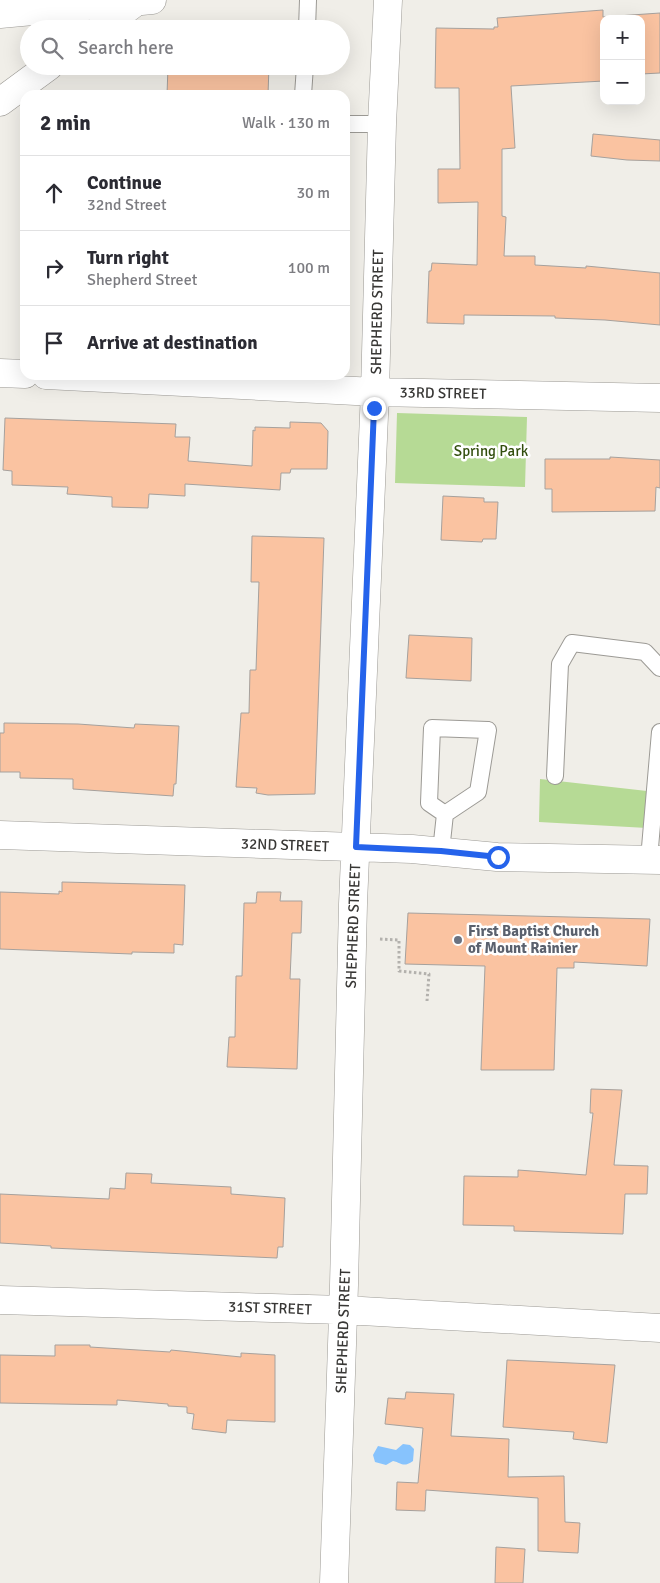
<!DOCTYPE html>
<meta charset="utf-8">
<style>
:root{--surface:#fff;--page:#f7f7f7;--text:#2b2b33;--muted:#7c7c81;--line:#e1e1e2}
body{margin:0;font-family:Signika,sans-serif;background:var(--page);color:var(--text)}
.controls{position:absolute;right:15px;top:15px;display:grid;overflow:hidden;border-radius:10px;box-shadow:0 5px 20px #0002}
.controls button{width:45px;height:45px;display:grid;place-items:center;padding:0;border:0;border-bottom:1px solid var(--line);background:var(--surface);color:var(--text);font:25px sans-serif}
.stop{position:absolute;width:15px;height:15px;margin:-11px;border:4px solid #2563eb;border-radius:50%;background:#fff}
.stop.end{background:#2563eb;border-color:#fff;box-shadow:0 1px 5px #0008}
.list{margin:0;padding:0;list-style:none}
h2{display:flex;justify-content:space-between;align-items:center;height:65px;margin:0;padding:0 20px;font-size:21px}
h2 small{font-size:16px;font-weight:400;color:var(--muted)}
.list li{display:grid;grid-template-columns:32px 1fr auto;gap:15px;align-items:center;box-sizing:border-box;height:75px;padding:0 20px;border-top:1px solid var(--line)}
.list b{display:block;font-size:19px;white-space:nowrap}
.list p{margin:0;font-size:16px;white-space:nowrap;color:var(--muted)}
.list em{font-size:16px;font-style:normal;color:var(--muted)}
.icon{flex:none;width:28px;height:28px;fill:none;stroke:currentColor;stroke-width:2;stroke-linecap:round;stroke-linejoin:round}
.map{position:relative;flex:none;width:660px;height:1583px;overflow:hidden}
.search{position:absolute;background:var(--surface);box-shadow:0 5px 20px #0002;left:20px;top:20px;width:330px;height:55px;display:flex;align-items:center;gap:12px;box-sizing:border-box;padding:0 18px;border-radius:28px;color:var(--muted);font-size:19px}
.panel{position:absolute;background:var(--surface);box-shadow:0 5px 20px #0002;left:20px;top:90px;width:330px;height:290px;border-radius:15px}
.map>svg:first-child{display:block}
.green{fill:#b6da95}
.water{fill:#87c3fd}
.building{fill:#fac3a1;stroke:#a6a19d}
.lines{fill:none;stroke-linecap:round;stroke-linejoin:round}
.lane-casing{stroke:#9c9a95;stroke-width:18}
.street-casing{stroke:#9c9a95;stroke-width:29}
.secondary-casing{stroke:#9c9a95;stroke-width:29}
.path{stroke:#b3b1ad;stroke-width:3;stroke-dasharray:2.5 2.5;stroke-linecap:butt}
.lane{stroke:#fff;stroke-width:16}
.street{stroke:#fff;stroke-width:28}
.secondary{stroke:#fff;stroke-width:28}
.route{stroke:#2563eb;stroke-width:6}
.worship-dot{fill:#6b7280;stroke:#fff;stroke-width:2}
.labels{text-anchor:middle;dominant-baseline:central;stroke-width:5;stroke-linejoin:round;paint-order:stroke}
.street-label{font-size:15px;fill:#383735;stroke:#fff}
.park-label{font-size:15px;fill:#324e0d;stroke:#fff}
.worship-label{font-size:15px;font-weight:bold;fill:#5b616d;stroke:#fff;text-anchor:start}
</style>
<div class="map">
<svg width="660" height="1583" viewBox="0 0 660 1583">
<rect width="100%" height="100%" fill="#f0eee8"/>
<path class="green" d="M397 413 527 417 525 487 395 483Z
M540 779 647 791V828L539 822Z"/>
<path class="water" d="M403 1444 410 1445 414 1449 413 1461C403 1468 402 1463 393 1461L386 1465 375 1462 373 1455 378 1446 396 1450Z"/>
<path class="building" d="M603 10V17L660 13V73L641 74V19H604V81L511 86 515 148 502 149V216L506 217 504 256H535V265L586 268V266L660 273V325L605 320 555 318V316L464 315V324L427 323 429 271H431L432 263 477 265 478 202 438 203V169H460L459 88H435L436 28 494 29V27H498L497 18Z
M168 66H269L268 95H167Z
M593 134 660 140V161L627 160 591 156Z
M5 418 176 424 175 437H190L188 461 252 466 253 430 255 431V427L290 428V422L321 423 328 431 327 469H291L290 473H281L280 490 185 484V496L149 494 148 508 112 507V497L67 494 68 487 12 485V471L3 470Z
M610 457 660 460V488L656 487 655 511 552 512V489H545V459H610Z
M443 496 484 498V502H498L496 539H483L482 542 441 540Z
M252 536 324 538 315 794 268 795 256 793 257 788 236 787 241 713H249L250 670H256L259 582H251Z
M409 635 472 638 471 681 406 678Z
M4 723 78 724 134 728 135 724 179 726 176 784H174L173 796 73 789V779L20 778V772H0V733H4Z
M62 882 185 885 183 945 174 944V953L132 952V954L0 949V892L59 894V891L62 892Z
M257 892H281L280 901H302L301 933H292L290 979H300L297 1069 227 1067 229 1037H235L236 976H242L244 903H256Z
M408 913 650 919 647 966 574 962V968H557L554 1070H481L485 966 405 964Z
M591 1089 622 1090 614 1165 648 1166 647 1194H625L623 1234 514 1231V1226L463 1225 464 1176 518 1177V1170L586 1175 593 1113H590Z
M126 1173 152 1174 151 1183 231 1187V1194L285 1198 283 1247H278L277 1258 51 1248V1246L0 1243V1194L109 1199 110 1188 125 1189Z
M55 1345H90V1347L170 1352 171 1350 241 1357V1353L275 1355V1422L227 1420 226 1433 192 1429 194 1414 187 1413V1407L168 1406V1404L117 1400V1405L0 1403V1355L55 1356Z
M507 1360 615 1365 607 1443 573 1439 574 1432 503 1427Z
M406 1392 454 1394 451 1436 509 1439 508 1477 564 1476 565 1522 580 1523 578 1553 538 1551V1498L426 1490 425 1511 396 1510 397 1482 418 1483 423 1428 385 1424 388 1398 405 1399Z
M496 1547 525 1549 523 1583H495Z"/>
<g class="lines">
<g class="lane-casing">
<path id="lane" d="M307 29 308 0
M303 95 305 66
M345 124H382
M555 776 560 664 572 643 645 652 660 668
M441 851 445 814 478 792 488 730 432 728 429 803 445 814
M649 859 660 732"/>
</g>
<g class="street-casing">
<path id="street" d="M100 29 137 1
M0 102 49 66
M0 373 25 374
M46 375 375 392 660 398
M0 835 412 849 497 857 660 860
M0 1300 344 1310 660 1328
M334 1583 344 1285 353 904 375 392 382 124 388 0"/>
</g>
<g class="secondary-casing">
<path id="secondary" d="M0 14 152 0"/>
</g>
<path class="path" d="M380 939 399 940V971L429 974 427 1001"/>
<use href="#lane" class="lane"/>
<use href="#street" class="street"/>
<use href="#secondary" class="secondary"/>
</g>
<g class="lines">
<path class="route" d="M374 408 356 847 441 851 498 857"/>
</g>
<circle class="worship-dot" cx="458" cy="940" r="5"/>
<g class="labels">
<g class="street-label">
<text transform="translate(377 312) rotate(-89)">SHEPHERD STREET</text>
<text transform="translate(443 393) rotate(1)">33RD STREET</text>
<text transform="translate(285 845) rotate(2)">32ND STREET</text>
<text transform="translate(353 926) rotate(-88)">SHEPHERD STREET</text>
<text transform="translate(270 1308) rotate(2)">31ST STREET</text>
<text transform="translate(343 1331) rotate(-88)">SHEPHERD STREET</text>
</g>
<g class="park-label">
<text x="491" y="451">Spring Park</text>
</g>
<g class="worship-label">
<text x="468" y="931">First Baptist Church<tspan x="468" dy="17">of Mount Rainier</tspan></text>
</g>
</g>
</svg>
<div class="controls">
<button>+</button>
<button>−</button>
</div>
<div class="stop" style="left:498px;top:857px"></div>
<div class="stop end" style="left:374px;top:408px"></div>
<div class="search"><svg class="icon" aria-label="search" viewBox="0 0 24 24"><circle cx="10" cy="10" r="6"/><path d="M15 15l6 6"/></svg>Search here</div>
<section class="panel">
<h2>2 min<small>Walk · 130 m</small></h2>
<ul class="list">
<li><svg class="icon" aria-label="ahead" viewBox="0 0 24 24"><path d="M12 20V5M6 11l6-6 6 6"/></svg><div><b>Continue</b><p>32nd Street</p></div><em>30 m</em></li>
<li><svg class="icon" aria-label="right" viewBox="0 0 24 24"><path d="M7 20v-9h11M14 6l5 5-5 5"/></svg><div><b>Turn right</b><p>Shepherd Street</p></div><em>100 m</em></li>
<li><svg class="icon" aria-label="arrive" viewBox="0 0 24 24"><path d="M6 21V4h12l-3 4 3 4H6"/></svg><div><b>Arrive at destination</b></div></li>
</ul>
</section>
</div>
